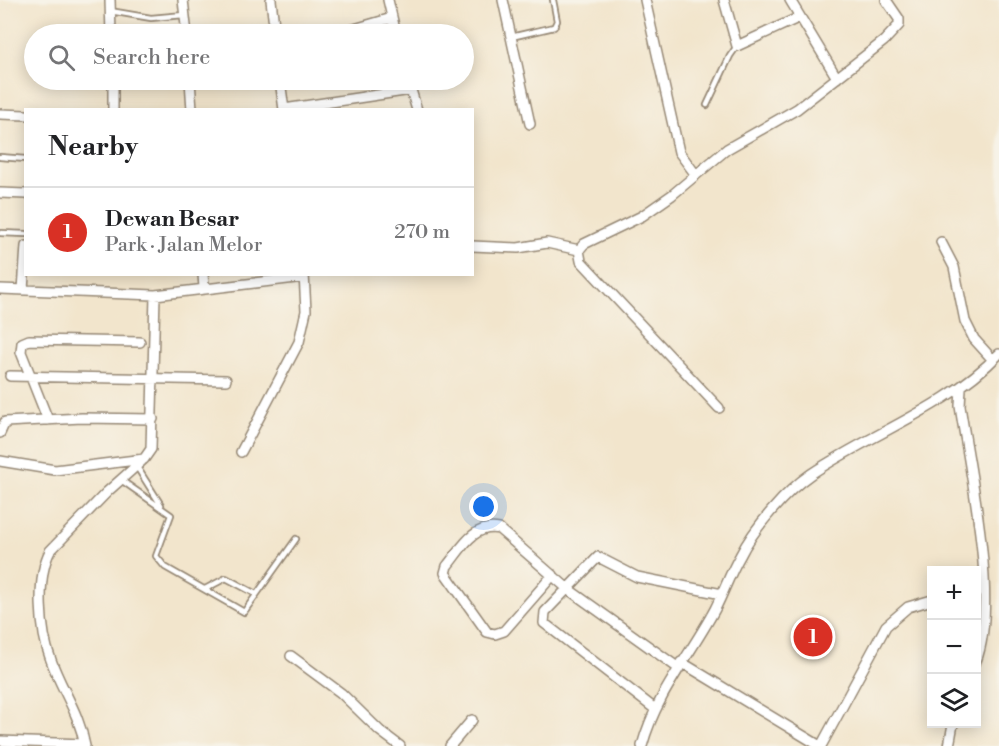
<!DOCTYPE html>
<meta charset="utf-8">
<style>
:root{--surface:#fff;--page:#f2f2f2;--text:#202124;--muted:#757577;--line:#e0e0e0;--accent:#d93025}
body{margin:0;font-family:"Libre Bodoni",serif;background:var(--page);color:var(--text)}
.controls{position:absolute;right:18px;bottom:18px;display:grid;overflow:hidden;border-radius:0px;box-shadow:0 3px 15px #0003}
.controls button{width:54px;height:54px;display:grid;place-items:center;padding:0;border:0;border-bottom:2px solid var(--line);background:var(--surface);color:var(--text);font:30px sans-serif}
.you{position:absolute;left:484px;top:507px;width:21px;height:21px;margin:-15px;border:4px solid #fff;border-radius:50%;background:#1a73e8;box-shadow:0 0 0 9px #1a73e833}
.badge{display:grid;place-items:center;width:39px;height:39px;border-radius:50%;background:var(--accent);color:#fff;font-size:20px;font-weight:700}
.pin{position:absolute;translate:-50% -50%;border:3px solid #fff;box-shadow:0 2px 6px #0006}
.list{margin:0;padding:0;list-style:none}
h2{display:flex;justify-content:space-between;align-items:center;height:78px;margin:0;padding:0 24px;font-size:26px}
h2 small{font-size:20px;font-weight:400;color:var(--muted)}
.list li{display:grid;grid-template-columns:39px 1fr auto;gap:18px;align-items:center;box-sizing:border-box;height:90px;padding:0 24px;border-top:2px solid var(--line)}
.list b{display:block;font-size:22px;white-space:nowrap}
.list p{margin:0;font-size:20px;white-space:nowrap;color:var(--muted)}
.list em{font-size:20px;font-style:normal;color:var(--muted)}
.icon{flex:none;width:33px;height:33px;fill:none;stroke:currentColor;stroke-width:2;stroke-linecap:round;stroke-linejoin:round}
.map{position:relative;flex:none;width:999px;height:746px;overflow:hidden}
.search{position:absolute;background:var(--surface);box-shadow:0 3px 15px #0003;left:24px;top:24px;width:450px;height:66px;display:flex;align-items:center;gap:15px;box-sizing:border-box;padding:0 21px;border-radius:33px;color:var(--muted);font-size:22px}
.panel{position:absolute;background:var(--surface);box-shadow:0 3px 15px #0003;left:24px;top:108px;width:450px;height:168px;border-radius:0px}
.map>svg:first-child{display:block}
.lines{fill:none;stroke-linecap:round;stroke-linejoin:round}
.service-casing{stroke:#968875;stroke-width:8}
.minor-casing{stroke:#968875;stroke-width:12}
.service{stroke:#fff;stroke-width:4.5}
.minor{stroke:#fff;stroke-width:9}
</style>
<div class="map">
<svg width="999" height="746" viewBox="0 0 999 746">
<rect width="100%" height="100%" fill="#f7f3e8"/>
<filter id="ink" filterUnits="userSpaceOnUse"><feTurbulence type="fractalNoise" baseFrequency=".0167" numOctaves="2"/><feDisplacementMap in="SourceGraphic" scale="12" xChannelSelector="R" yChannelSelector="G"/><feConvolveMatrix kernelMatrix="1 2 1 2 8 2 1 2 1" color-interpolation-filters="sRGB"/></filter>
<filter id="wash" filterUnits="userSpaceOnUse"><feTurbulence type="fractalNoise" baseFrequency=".008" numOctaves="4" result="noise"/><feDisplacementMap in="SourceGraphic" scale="24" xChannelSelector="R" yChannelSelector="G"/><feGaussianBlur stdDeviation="1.35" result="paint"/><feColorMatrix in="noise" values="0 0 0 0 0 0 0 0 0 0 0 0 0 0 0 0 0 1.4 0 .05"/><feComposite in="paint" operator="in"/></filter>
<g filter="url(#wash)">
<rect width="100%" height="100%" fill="#f2e5cc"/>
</g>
<g filter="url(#ink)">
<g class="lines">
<g class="service-casing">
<path id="service" d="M110 11 151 18 184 15
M511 37 554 27 557 21 553 0
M707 105 730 56 737 46
M0 157 26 159
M0 233 26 234
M137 467 161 505
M121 480 171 515 156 556 165 567 244 612 296 539
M205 589 226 578 256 594"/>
</g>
<g class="minor-casing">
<path id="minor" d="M110 0 111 34
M183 0 187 34
M271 0 275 34
M388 0 396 34
M503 0 530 124
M645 0 679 152 696 175
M724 0 737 46 800 17
M790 0 837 78
M337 34 392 18
M113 80V110
M190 80 192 110
M280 80 284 110
M408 80 417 110
M284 109 411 90
M0 114 26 115
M0 193 26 194
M941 242 954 267 965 321 974 339 993 360
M472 246 518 248 547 243 579 250
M203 274 204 288
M0 289 155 295 304 277
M23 290 26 246
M10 376 226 380
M961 388 960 406C970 472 999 601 976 661
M719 408 581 261 579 250 584 244 642 216 672 195 727 149 797 109 884 41 899 25V19L886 0
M48 420 21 352 22 343 29 340 140 342
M0 433 5 422 82 418 153 419
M241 452 299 342 306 311 304 274
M0 461 55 470 144 459
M553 575 504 631 495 634 487 632 445 573 447 566C462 548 473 524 499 529L568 589 677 667
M291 656 341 693 380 731 400 746
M681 662 820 746
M655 709 544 623 545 612 598 557 637 577 722 594
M0 741 84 744
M85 746C79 712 62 691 51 660 40 632 36 578 50 551L107 492 144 459 151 449 155 295
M450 746 472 720
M642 746C656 694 690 656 715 609 724 592 730 573 740 556 754 528 786 491 811 474 872 433 948 407 999 354
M821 746 886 626 908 607 932 600
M949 746 953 724"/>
</g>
<use href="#service" class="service"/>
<use href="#minor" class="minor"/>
</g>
</g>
</svg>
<div class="controls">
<button>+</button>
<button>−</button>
<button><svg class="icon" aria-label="layers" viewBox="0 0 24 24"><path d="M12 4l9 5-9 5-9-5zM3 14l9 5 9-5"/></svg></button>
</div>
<div class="you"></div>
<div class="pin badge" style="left:813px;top:637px">1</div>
<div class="search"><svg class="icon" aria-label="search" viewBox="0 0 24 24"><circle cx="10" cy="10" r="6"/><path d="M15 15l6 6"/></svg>Search here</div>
<section class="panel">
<h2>Nearby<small></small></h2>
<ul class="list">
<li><span class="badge">1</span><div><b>Dewan Besar</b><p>Park · Jalan Melor</p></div><em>270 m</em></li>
</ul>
</section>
</div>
